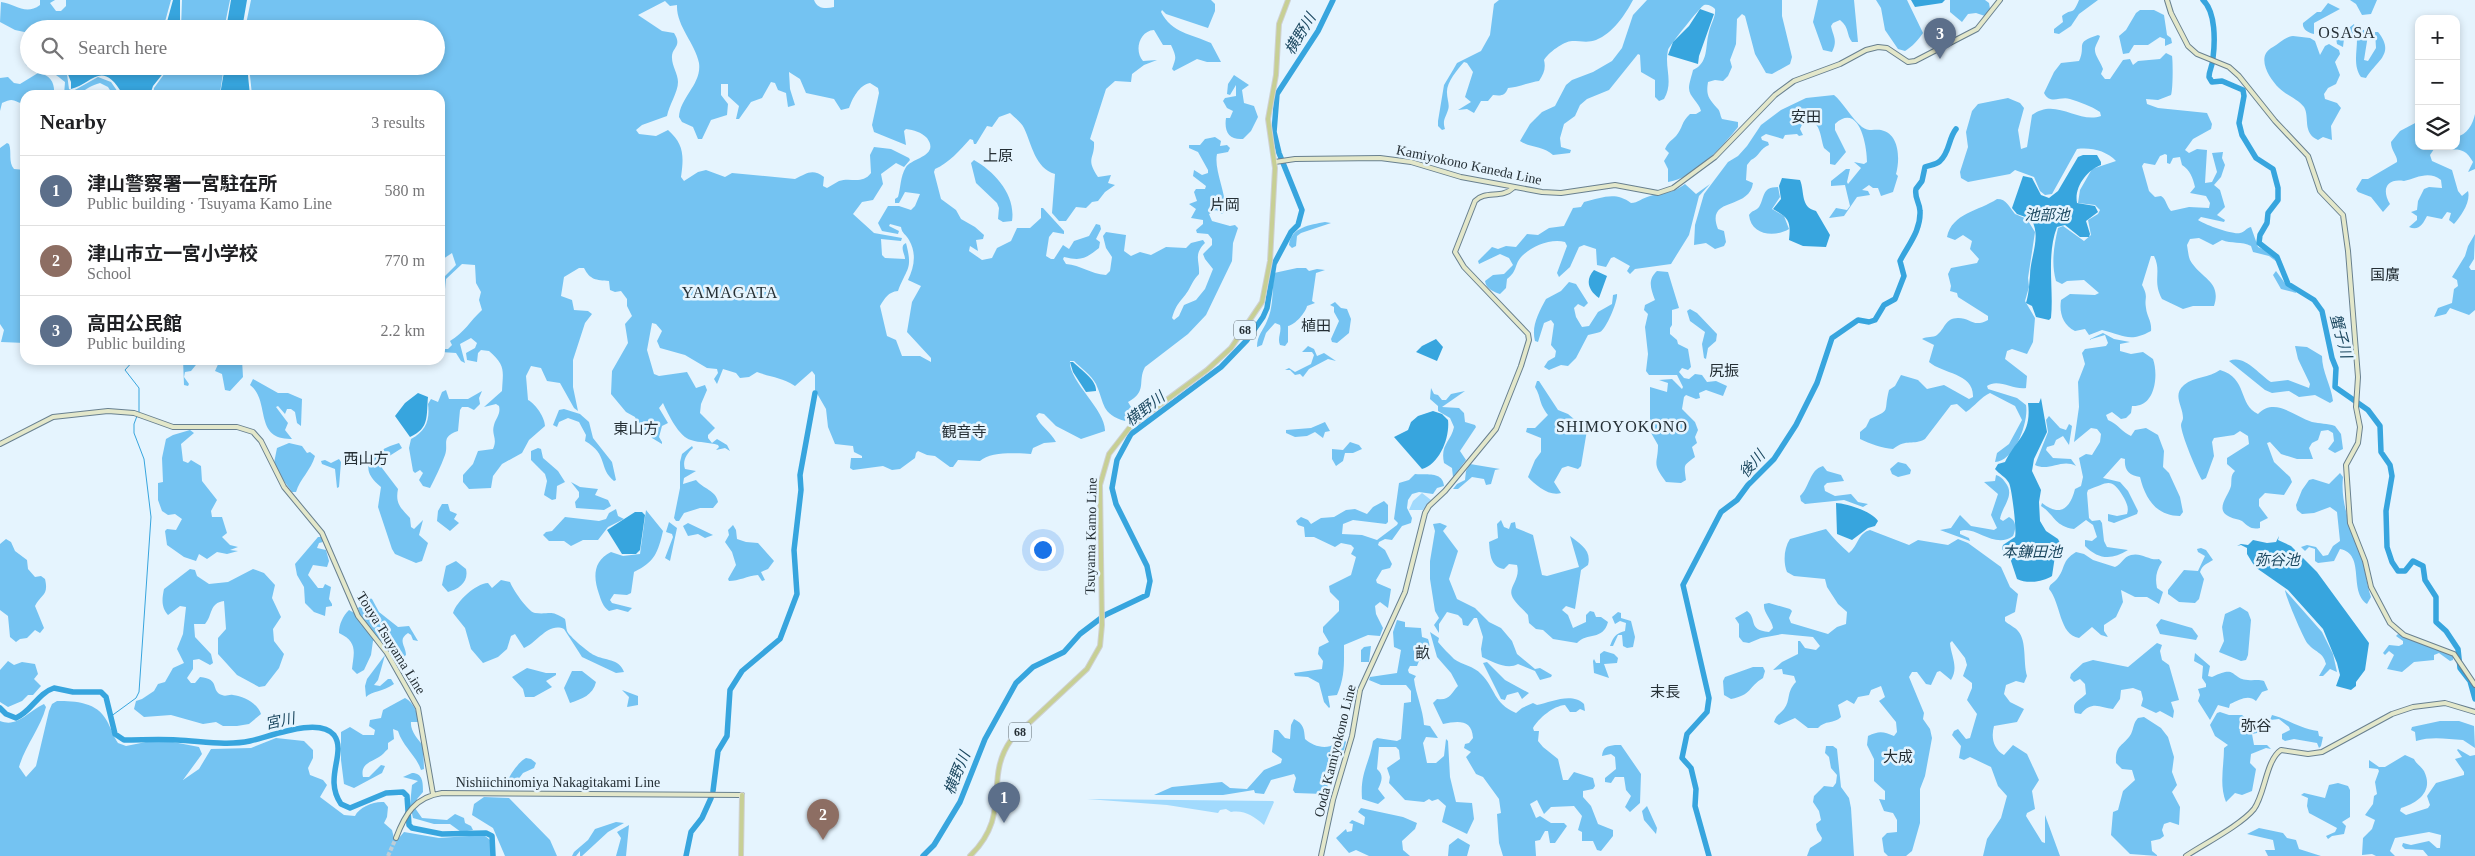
<!DOCTYPE html>
<meta charset="utf-8">
<style>
:root{--surface:#fff;--page:#f2f2f2;--text:#202124;--muted:#757577;--line:#e0e0e0;--accent:#6b7520}
body{margin:0;font-family:"Times New Roman","Noto Sans JP",serif;background:var(--page);color:var(--text)}
.controls{position:absolute;right:15px;top:15px;display:grid;overflow:hidden;border-radius:10px;box-shadow:0 2px 8px #0003}
.controls button{width:45px;height:45px;display:grid;place-items:center;padding:0;border:0;border-bottom:1px solid var(--line);background:var(--surface);color:var(--text);font:25px sans-serif}
.you{position:absolute;left:1042px;top:549px;width:18px;height:18px;margin:-12px;border:4px solid #fff;border-radius:50%;background:#1a73e8;box-shadow:0 0 0 8px #1a73e833}
.badge{display:grid;place-items:center;width:32px;height:32px;border-radius:50%;background:var(--accent);color:#fff;font-size:16px;font-weight:700}
.pin{position:absolute;translate:-50% -41px;filter:drop-shadow(0 1px 2px #0008)}
.pin::after{content:'';position:absolute;top:26px;width:18px;height:15px;background:inherit;clip-path:polygon(0 0,100% 0,50% 100%)}
.list{margin:0;padding:0;list-style:none}
h2{display:flex;justify-content:space-between;align-items:center;height:65px;margin:0;padding:0 20px;font-size:21px}
h2 small{font-size:16px;font-weight:400;color:var(--muted)}
.list li{display:grid;grid-template-columns:32px 1fr auto;gap:15px;align-items:center;box-sizing:border-box;height:70px;padding:0 20px;border-top:1px solid var(--line)}
.list b{display:block;font-size:19px;white-space:nowrap}
.list p{margin:0;font-size:16px;white-space:nowrap;color:var(--muted)}
.list em{font-size:16px;font-style:normal;color:var(--muted)}
.icon{flex:none;width:28px;height:28px;fill:none;stroke:currentColor;stroke-width:2;stroke-linecap:round;stroke-linejoin:round}
.map{position:relative;flex:none;width:2475px;height:856px;overflow:hidden}
.search{position:absolute;background:var(--surface);box-shadow:0 2px 8px #0003;left:20px;top:20px;width:425px;height:55px;display:flex;align-items:center;gap:12px;box-sizing:border-box;padding:0 18px;border-radius:28px;color:var(--muted);font-size:19px}
.panel{position:absolute;background:var(--surface);box-shadow:0 2px 8px #0003;left:20px;top:90px;width:425px;height:275px;border-radius:15px}
.map>svg:first-child{display:block}
.green{fill:#a1dafd}
.forest{fill:#74c3f2;fill-rule:evenodd}
.water{fill:#37a5de}
.lines{fill:none;stroke-linecap:round;stroke-linejoin:round}
.stream{stroke:#37a5de;stroke-width:1}
.river{stroke:#37a5de;stroke-width:5.5}
.secondary-tunnel{stroke:#bfcdd6;stroke-width:4;stroke-dasharray:4 2;stroke-linecap:butt}
.secondary-casing{stroke:#69808f;stroke-width:6}
.primary-casing{stroke:#cfd1d3;stroke-width:6}
.secondary{stroke:#e3e7ca;stroke-width:4}
.primary{stroke:#c7cf94;stroke-width:4}
.labels{text-anchor:middle;dominant-baseline:central;stroke-width:5;stroke-linejoin:round;paint-order:stroke}
.shield{fill:#e5f4fe;stroke:#5f6a71;stroke-width:1}
.shield-label{font-size:12px;font-weight:bold;fill:#252f35}
.street-label{font-size:14px;fill:#252f35;stroke:#e5f4fe}
.water-label{font-size:15px;font-style:italic;fill:#1c4860;stroke:#e5f4fe}
.neighbourhood-label{font-size:15px;fill:#252f35;stroke:#e5f4fe}
.quarter-label{font-size:16px;letter-spacing:1px;fill:#252f35;stroke:#e5f4fe}
</style>
<div class="map">
<svg width="2475" height="856" viewBox="0 0 2475 856">
<rect width="100%" height="100%" fill="#e5f4fe"/>
<path class="green" d="M1422 493 1431 500 1423 510H1409L1413 501Z
M1087 799 1273 801 1274 802 1264 825C1253 816 1245 810 1231 812L1226 809 1220 810 1218 813 1167 805Z"/>
<path class="forest" d="M40 0H55L50 3 56 11H61L66 6V0H171L163 29H29V33L15 30 0 22 1 2C16 4 25 16 40 5Z
M182 0H230L224 29H181Z
M251 0H814C817 9 826 9 834 7V0H1211L1215 4V11L1208 28 1166 14 1162 10 1161 12C1172 33 1191 34 1211 43L1221 62H1207L1197 59 1174 71 1172 69C1176 57 1177 58 1171 45H1163L1154 30C1139 31 1134 51 1143 61L1157 60 1144 65 1132 74 1131 82 1115 81 1106 89 1090 139 1094 142C1095 159 1085 158 1098 177L1111 175 1108 183 1115 185 1105 192 1098 201 1092 202 1086 208 1076 207 1066 221H1059L1052 213 1055 174C1035 168 1032 145 1024 128 1021 122 1015 118 1010 113L999 117 992 127 987 126 976 144H974L973 140 970 139C960 150 949 163 935 169L934 172 941 199 956 210 961 219 975 227 984 235 983 239 976 240 978 251 970 246 969 251 982 260 992 258 997 248 1011 241 1017 228H1030L1041 218V208H1043L1064 231V234L1053 232 1049 237 1046 256 1051 259H1054L1063 245 1069 249 1074 241 1089 236 1096 224 1100 225 1101 229 1096 239 1100 242 1099 248C1085 259 1081 261 1064 257L1063 259 1066 264C1081 265 1090 274 1106 275L1110 271 1112 257 1106 248 1103 236 1106 232 1126 235 1124 251 1131 256 1140 252 1151 255 1166 247 1186 248 1191 243 1203 240 1205 243C1193 255 1200 261 1199 274 1193 280 1192 284 1188 291 1180 303 1177 302 1172 318L1174 320 1179 316 1184 305 1196 300 1205 289 1213 269 1205 259 1203 254 1212 245V239L1208 234 1197 233 1196 230 1203 224V220L1191 218 1196 209 1189 204 1197 201 1194 192 1196 189H1205L1206 186 1193 176 1194 170 1202 175 1208 173V170L1198 152 1189 148V145H1200L1205 139 1215 137 1221 141 1220 146 1227 145 1230 148 1228 152 1217 154C1213 172 1232 204 1222 214L1216 210 1209 214 1212 221 1230 226 1235 225 1238 228 1233 243 1232 261 1206 315 1188 334 1145 367C1137 382 1148 391 1128 402L1131 407 1125 421C1101 414 1105 404 1096 384 1091 375 1081 368 1074 361H1070C1068 381 1106 410 1105 431L1081 439 1056 426 1044 414 1039 413 1036 416C1040 426 1051 432 1056 442L1044 443 1033 448 1031 454C1018 453 990 451 980 461L958 460 953 467H950L935 456 927 455 918 451 916 453 915 458 900 469 892 470 883 466 853 470 850 468 851 458H862V456L854 452 853 446 835 444 828 427 826 409 815 390V375L812 371 795 386C781 377 773 378 757 372L749 377 740 378 736 373 723 369 717 384 714 379 718 373 717 369 707 368 685 355 660 348 657 341 662 331 656 324 652 323 647 350 654 374 659 376 687 372 696 388 705 385 707 390 701 404 700 413 715 428 708 435V438L712 443 717 439 727 445 730 451 725 448 716 450 719 447 718 445C709 442 700 443 691 440 679 437 668 414 663 403L659 408 668 423 662 426 659 437 662 442V444L652 438 649 432 639 428 635 417 626 412 611 394 612 371 628 343 625 324 632 316 627 306V299L621 291 615 292 610 290 609 281C596 280 590 280 584 268H579L564 277 561 296 572 300 574 310 588 311 592 314 585 323 573 360V387L578 411 574 408 560 383 547 381 541 368 531 366 526 376 528 400C536 404 545 418 545 426L529 440 522 453 502 464 493 476 491 488 469 489 463 482V475L473 464 478 451 493 449C498 438 491 435 494 425 496 418 501 414 499 406L496 404 484 407 502 391C503 370 506 366 489 351L481 350 478 353 477 362 467 360 466 353 475 348 477 343 471 338 460 344 465 363 461 361 456 353 441 352 442 349H448L452 345 450 341C464 333 470 321 482 310L479 300 481 292 476 283 475 265 462 264 446 279 445 289 443 291 440 287 443 278 456 265 452 253 440 261V95H252L249 66H436V29H245ZM665 1 670 6 677 5C676 26 695 43 699 63 702 84 680 97 679 117L682 122 693 127 698 139H702L711 120 727 115 728 104 721 95V84H728V96L739 106 736 119H739L751 102 762 98 771 82 775 83 778 90 786 93 788 107 795 105 790 89 789 72 800 79 806 93 834 99 841 110 849 108C852 99 859 85 870 83L878 88 879 93 872 125 874 132 906 145 904 131 906 129C914 130 921 132 927 138 940 156 912 158 906 167 900 177 901 187 898 197L895 199V203H899L905 192 920 194 915 206 911 210 899 206H888L878 223 882 231 898 234 899 231 889 226 890 224 901 227C902 234 906 234 909 240 917 254 914 267 908 280L921 286 912 302 907 332 931 358V362L920 356H902L896 340 887 336 880 306C885 298 888 292 898 291 907 267 913 270 906 243 899 246 905 254 905 259L885 258 882 255 881 239 901 241 902 238 874 233 853 214 862 202 873 200 883 184 881 174 896 163 904 167 910 160 909 158 891 149 874 147 870 155 871 173C862 185 851 177 839 181 835 183 831 186 827 188L823 186 824 177C812 168 806 174 795 179L732 173 725 177 706 170 698 172 684 181 681 177C684 156 684 144 668 130L656 136 639 134 636 130 642 125 667 116C669 105 678 92 678 82 678 74 672 66 672 58 671 47 683 47 674 33L662 31 638 15Z
M1499 0H1633C1625 15 1613 33 1596 40 1588 43 1581 41 1572 41 1564 41 1548 53 1544 60 1546 68 1544 74 1539 81 1530 82 1516 88 1508 88 1505 96 1501 96 1493 95L1488 101H1481L1474 113 1467 109 1458 110 1471 102 1465 97 1473 72 1467 63 1464 62C1457 70 1446 83 1447 93 1447 99 1450 105 1448 110 1446 117 1442 120 1445 129L1442 130 1438 126V121L1444 85 1453 70 1457 63 1481 51 1490 35 1494 4Z
M1647 0H1782V16L1792 57 1790 64 1772 74 1766 73 1755 54 1745 16 1742 14 1737 19 1736 44 1730 60 1732 67 1728 76 1723 81 1715 80 1708 82C1706 95 1708 98 1717 108 1720 110 1720 115 1722 119L1738 122V127C1723 146 1693 179 1668 182V169L1664 161 1669 153 1665 149C1668 142 1671 141 1676 136 1683 128 1681 122 1690 114H1696L1701 111C1699 102 1689 97 1689 88 1689 83 1692 75 1693 70 1709 63 1705 46 1709 32 1711 23 1716 17 1715 9 1712 6 1708 4 1704 5 1701 6 1669 46 1668 50 1664 68 1674 82 1664 99L1659 101 1655 97V80L1641 72 1640 55 1638 54 1609 90 1587 99 1580 105 1575 116 1564 124 1560 138 1561 147 1571 150 1570 153 1553 155C1544 146 1530 148 1520 141L1530 124 1542 112 1555 106 1566 85 1572 80 1593 72 1612 61 1622 48 1633 15Z
M1818 0H1854L1858 42H1852C1846 35 1850 28 1840 20L1833 23 1831 26C1833 36 1838 40 1832 52L1823 50 1813 22Z
M1876 0H1907L1923 33C1919 39 1912 47 1905 51L1898 49 1885 30 1881 8Z
M1950 0H1985L1989 3 1990 9 1985 16 1976 13 1968 14 1962 22 1950 12Z
M2079 0H2098L2079 14 2071 26 2059 34 2054 33V29L2063 22 2062 16C2073 7 2072 17 2079 0Z
M2350 0H2377L2371 14 2362 15 2356 4Z
M2328 3 2340 9 2314 23V34C2308 33 2302 29 2303 23L2317 12H2321Z
M2140 10H2154L2164 15 2167 35 2171 38 2172 43 2165 46V39L2160 37 2148 45H2134L2129 53 2123 54 2119 36 2126 30 2136 13Z
M2354 24 2355 28 2364 30 2368 35 2364 60 2368 61 2376 48 2375 32H2378C2396 54 2376 61 2366 78L2361 77C2353 66 2357 52 2357 39L2354 36 2344 39 2343 47 2337 44 2336 38Z
M2098 35 2100 36C2099 40 2096 44 2095 48 2094 55 2101 62 2103 69L2101 74 2105 79H2110L2123 60 2130 59 2133 65 2138 61 2160 59 2166 53 2172 56C2173 61 2173 90 2171 95L2158 100 2146 99 2147 104 2158 108 2207 113 2212 124 2211 129 2193 139 2185 150 2189 153 2197 149 2207 150 2205 183 2212 182 2217 172 2212 153 2223 152 2222 158 2225 165 2221 177 2214 185 2220 190 2225 207 2217 215 2225 220 2224 222 2201 217 2198 220C2203 224 2233 235 2240 233 2245 232 2246 228 2251 227L2258 247 2272 253 2277 262 2269 256 2253 252 2251 246C2242 241 2231 244 2222 240L2213 245 2199 238 2190 239 2187 245C2188 250 2188 255 2190 260 2201 279 2222 281 2214 306H2193L2183 309 2162 299C2152 280 2162 272 2154 256H2151L2142 285C2149 298 2144 297 2146 308 2147 317 2152 321 2151 331 2129 343 2124 335 2102 330L2089 335 2085 329 2075 331C2063 325 2059 313 2061 300L2070 294 2095 295 2099 293 2084 280 2067 281 2062 284 2056 281C2051 263 2054 246 2058 228L2063 226 2084 241 2091 235 2088 220 2098 214 2100 210 2095 205 2078 203 2080 190 2092 169 2116 161C2107 151 2091 147 2077 149L2052 194 2045 195 2040 191 2034 177 2015 170 2010 174 1968 182 1961 178 1960 172 1968 147 1966 132 1972 111 1978 104 2008 98 2020 103 2024 108 2018 130 2021 149 2027 147 2032 115C2056 97 2078 124 2101 116L2100 112C2091 106 2080 102 2070 99 2060 96 2050 105 2044 93L2054 72 2061 63 2079 61C2087 45 2073 43 2098 35ZM2165 154 2167 155V163L2170 164 2173 158 2180 157 2182 165C2190 170 2193 178 2195 187L2190 193 2206 196 2210 203 2209 208 2189 207 2171 211C2166 206 2167 200 2161 196L2155 197 2149 191 2142 166 2144 163 2155 165 2160 156Z
M2293 36 2310 38 2315 41 2320 55 2325 46 2329 44 2339 50 2340 54 2335 62 2340 75 2336 84 2328 88 2324 94 2325 99 2337 103 2341 108 2331 126 2332 140 2323 137 2318 140C2302 133 2310 117 2304 107 2298 99 2286 95 2279 88 2269 78 2255 56 2273 47 2280 43 2285 37 2293 36Z
M29 48V66H54L67 74 69 89 73 91 98 77 111 82 120 95H113L108 87 100 83C82 88 86 95 64 95L65 82C59 77 46 67 39 67 33 67 31 68 26 65L25 61Z
M170 66H224L220 93 218 95H153L154 88Z
M38 73C51 75 55 83 54 95H25L24 103C14 103 15 96 2 103L0 111V78L8 77 14 83 20 84Z
M1234 75 1249 85 1242 90 1244 103 1254 106 1258 117 1251 131 1243 139C1229 140 1224 132 1226 118H1230L1233 111 1227 108 1223 101 1225 98 1236 96V85L1230 95 1227 94 1228 84Z
M1834 95C1842 101 1852 119 1862 127 1869 132 1874 129 1881 130 1900 134 1900 160 1896 174L1898 176 1893 192 1881 196 1878 188H1873L1869 185 1862 190 1868 191 1870 195 1857 197 1844 216 1829 218 1836 208 1847 210 1850 206 1845 185 1831 186V181L1846 169H1850L1847 182 1848 184 1861 168 1854 162 1864 164 1867 162C1867 145 1859 102 1835 124V130L1846 152 1835 165 1830 164V153L1824 148C1820 136 1821 121 1805 118L1800 129 1803 135 1799 136 1797 134 1785 135 1783 139 1766 134 1761 137 1762 140 1768 142 1769 145C1760 148 1759 157 1751 160L1747 165 1746 180 1753 183C1749 211 1705 196 1718 229L1724 231 1726 242 1724 246 1715 249 1706 243 1694 245 1695 225 1704 194 1728 162 1738 156 1747 146 1761 125 1781 110 1806 98Z
M2475 114V169L2468 172 2473 162C2462 142 2452 153 2434 149L2430 155 2432 161 2452 170 2458 191 2462 196 2468 191C2471 202 2461 216 2454 224L2449 220 2451 213 2447 212 2442 219 2427 216C2423 224 2419 231 2409 227L2417 220V216L2411 212 2417 210 2418 201 2424 189 2429 187 2442 188 2441 180C2429 170 2416 178 2404 181 2387 178 2381 189 2390 204L2383 212 2371 197 2358 192 2356 189 2362 179H2368L2397 162C2398 156 2391 151 2391 142L2400 131 2419 121V146H2456V137C2467 135 2473 124 2475 114Z
M7 143 9 144C12 152 8 162 14 169L25 170V343L1 342 4 330 0 324V148Z
M974 160C995 172 1016 195 1012 221L1003 222 998 219 999 208 997 203 976 183 971 163Z
M1685 184 1696 194 1710 184 1699 196 1689 235 1671 264 1635 269 1630 274 1627 271 1630 266 1614 257 1611 258 1606 267 1597 265 1596 249 1584 245 1579 247 1570 267 1559 277 1557 273 1567 246 1565 242C1551 238 1532 246 1522 256 1514 264 1518 271 1507 279L1506 288 1500 294C1494 292 1486 289 1485 281L1493 275 1504 274 1513 265 1509 258 1500 254 1479 264 1478 261 1492 247 1498 249 1506 246 1516 247 1527 234 1538 235 1549 228 1564 226 1573 208 1581 207 1584 202C1602 198 1615 191 1631 203 1638 203 1642 198 1650 196 1666 192 1671 194 1685 184Z
M1778 187 1780 197 1772 209 1784 216 1789 229C1774 238 1751 235 1749 215 1752 210 1756 211 1759 207 1765 198 1761 187 1778 187Z
M1997 199C2007 199 2009 207 2015 214L2027 219 2035 232 2028 278 2029 287 2025 301 2035 318 2033 342 2027 354 2012 349 2007 351 2005 359 2027 376 2026 388C2013 390 1998 378 1987 386L1988 389 2017 398 2026 405C2029 421 2015 461 1995 462L1997 453 2009 444 2022 420 2015 406 1990 393C1981 397 1975 406 1966 412L1957 404 1951 405 1925 439C1913 446 1907 438 1893 449 1882 448 1870 444 1860 439V432L1866 427 1870 419C1892 409 1883 413 1889 390L1895 386 1901 375 1918 380 1927 389 1944 385 1969 399 1973 397C1974 373 1943 374 1929 362L1934 345 1922 339C1927 336 1933 338 1937 335 1945 329 1945 318 1958 318 1971 318 1973 328 1988 320V316L1958 297 1957 293 1950 291 1951 286 1948 274 1951 268 1977 263 1979 259 1970 249 1972 241 1963 235 1955 240 1947 237C1952 213 1979 211 1997 199Z
M1325 222 1331 223 1301 233 1297 236 1296 246 1292 248 1289 245C1291 227 1310 225 1325 222Z
M2475 234 2474 259 2469 267 2471 270H2475V310L2469 315 2450 308 2446 314 2434 317 2438 308 2452 303 2454 289 2458 286 2457 280 2452 277 2465 256 2468 246Z
M1297 268H1306L1309 271 1317 269 1325 270 1316 273 1312 301 1315 303 1307 306C1306 312 1295 325 1288 326V342L1285 346 1280 345C1277 338 1282 332 1280 325L1275 323 1266 333 1262 345 1257 347C1257 335 1263 331 1267 321 1274 306 1272 289 1274 273Z
M1657 271 1668 272 1679 308 1672 310V325L1670 328V334L1677 340 1678 344 1688 349 1691 367 1688 370 1682 368 1679 372 1684 378 1689 379 1695 374 1702 375 1707 382 1716 381 1727 386 1723 396 1706 390 1699 393 1700 398 1696 399 1686 395 1684 397 1682 409 1695 422 1698 430 1695 437 1697 443 1692 447 1695 457C1683 466 1684 464 1686 480L1681 483 1666 482C1651 462 1658 465 1658 445L1650 431V387L1667 392 1668 383 1659 380 1672 379 1682 389 1683 387 1677 375H1649L1646 371 1648 354 1645 327 1648 314 1644 310 1645 305 1655 300C1651 289 1647 280 1657 271Z
M2276 271 2284 282 2297 293 2281 289 2273 275Z
M1569 282 1576 284 1588 303 1584 307 1578 304 1574 308 1576 317 1582 327 1589 326 1598 312 1612 304 1613 295 1617 294C1618 300 1607 328 1600 332 1597 333 1592 334 1588 335L1576 358 1568 366 1561 365 1549 370 1544 367 1548 361 1555 357 1556 351 1551 345 1554 324 1551 320 1544 323 1538 342 1535 341C1531 326 1539 312 1546 299L1561 291Z
M1335 302 1341 308 1347 309 1351 319 1349 333 1337 343 1332 342 1331 339 1339 321 1334 312V307L1330 305Z
M1690 309 1697 313 1717 334 1716 341 1708 348 1706 359 1704 358 1702 344 1705 332 1690 321 1687 311Z
M2103 333 2114 339 2130 342 2120 344V351L2131 354 2143 352 2153 359C2158 373 2156 400 2140 405 2137 406 2134 406 2132 406L2131 413 2126 418 2121 419 2112 412 2106 415 2108 420C2118 424 2123 433 2131 436L2135 430 2146 428 2158 435 2164 451 2163 467 2169 473 2180 497 2183 512 2180 516C2156 516 2145 498 2140 477 2129 475 2124 470 2125 459L2121 458 2103 478 2120 482 2128 491 2138 511 2137 514 2114 523 2108 521V514L2117 516 2127 514C2129 508 2127 504 2124 498 2111 476 2108 483 2088 490L2087 493 2089 518 2092 521 2100 520 2102 523 2104 541 2107 547 2128 550C2112 560 2099 560 2085 546V540L2092 541 2097 537 2093 525 2086 520 2074 529C2054 526 2055 515 2041 506L2042 503C2060 517 2070 509 2075 489L2081 486 2083 477 2079 458 2086 454 2092 455 2100 442 2101 434 2097 429 2091 428 2074 442 2079 407 2078 382 2085 364 2082 353 2085 349 2106 346 2108 343 2105 335 2088 340Z
M1308 346 1314 349 1317 356 1324 353 1336 361 1328 359 1309 369 1303 377 1300 374 1295 375 1290 370H1285L1289 368 1295 372 1311 364 1314 355 1312 352H1302Z
M2295 346 2307 347 2322 356C2322 372 2331 385 2333 401L2330 403 2315 395 2299 397 2289 391 2272 393 2265 390 2229 361C2245 354 2259 375 2271 382L2288 380 2309 388 2310 384 2298 359Z
M183 360H200L191 371 185 372 184 377 189 384 188 386 184 385Z
M220 360H242L243 377 230 391 225 390 222 374 215 371Z
M2220 370C2248 378 2238 405 2258 414 2275 397 2294 416 2312 422 2320 424 2327 423 2335 426L2341 434 2343 449 2335 453 2328 449 2334 441 2333 433 2328 430 2321 431 2318 440 2312 443 2309 448 2313 459H2297L2281 454 2270 442 2267 443 2274 462 2290 477 2292 482 2284 495 2265 493 2259 499V506L2268 518 2260 522V528C2251 530 2248 526 2242 521 2238 519 2234 519 2230 517 2214 510 2228 497 2231 486 2232 480 2230 476 2235 471L2227 464V458L2249 444 2248 436 2240 431 2234 435 2214 438 2212 442 2214 456 2206 478 2202 480C2197 472 2181 434 2181 425 2181 423 2183 420 2183 418 2183 406 2172 395 2184 385 2195 376 2209 378 2220 370Z
M253 379 278 393H288L302 399 301 426 297 423 295 412 291 409H287L285 414 278 406 276 407 288 423 285 430 292 439C253 440 271 401 250 385Z
M1537 381H1539L1558 410 1568 414 1587 430 1581 466 1578 469 1568 466 1562 468 1554 482 1561 493C1550 497 1535 485 1528 477L1535 460 1541 452V438L1526 432 1527 428H1535L1548 415C1538 402 1542 399 1535 387Z
M1431 388 1434 394 1438 395 1442 400H1446L1451 394 1465 391 1442 407 1459 408 1464 413 1465 422 1475 425 1476 427 1460 451 1466 460 1453 477 1452 468 1444 463C1440 444 1451 442 1454 427L1450 418 1438 411V406L1430 399Z
M446 390 449 399H468L482 391 479 398 480 404 474 410 468 407H462L460 410 458 431C440 437 449 444 445 455 441 466 435 478 430 488L423 486 419 480 423 473 420 470 415 473 413 471 409 448 411 439C426 431 430 420 428 404L431 399 438 402 442 392Z
M564 409 580 414 589 422 593 438 612 462 616 480 614 481C598 468 609 455 585 441L586 435 579 422 568 418 559 422 557 427 553 425 559 410Z
M2049 416 2060 428 2066 430 2069 424 2072 426 2069 445 2063 436 2056 440 2054 445 2047 447 2046 450 2053 458 2071 459 2076 466C2062 458 2049 472 2035 465L2048 432 2046 420Z
M1325 422 1330 431 1325 432 1323 438 1315 432 1307 436 1295 437 1286 433V430L1311 428Z
M190 430 194 433 181 444 183 461 188 463 191 460 201 466 202 481 217 500 211 511 212 517H222L227 533 222 537 230 545 238 547 230 550 238 551 227 554 217 552 207 559 199 554 196 561 184 557 167 545 165 531 167 529 176 530 182 519 175 514 168 515 162 511 158 500V483L163 482 162 458 166 439 173 435Z
M1350 442 1359 445 1362 449 1353 453H1345L1343 461 1336 466 1332 459V449L1343 450Z
M289 443 302 446 307 453 310 452 315 456C311 470 300 479 296 492H292L277 472 274 463 277 448Z
M399 443 402 448 383 460 382 468 398 489C395 504 401 508 410 518L411 527 414 529 423 520 419 535 428 543 422 561 416 563 395 554 392 549 378 507 381 487C354 466 375 450 399 443Z
M692 446 693 448C687 453 682 461 685 469L696 471 684 478 683 484 696 480C703 489 716 490 718 502L713 508H700L684 513 679 521H676L674 518 680 488V462L682 454Z
M538 448 541 449 543 458 558 471 565 482 557 486 556 499 552 500 544 495 547 481 545 474 531 460V451Z
M339 459 341 462 339 487 337 488 335 469 322 464 321 461 325 460 331 463Z
M1898 462 1906 464 1911 470 1910 474 1898 477 1892 474 1890 469Z
M1470 464 1500 469 1495 470 1491 484 1486 485 1484 479 1472 477 1458 489H1453L1457 484 1465 480 1466 471Z
M1823 466 1827 471 1841 475 1844 481 1827 483 1824 486 1825 491 1835 496 1851 494 1858 502 1868 504 1863 507 1844 500 1805 504 1801 501 1800 496C1810 487 1809 470 1823 466Z
M2340 473 2343 477C2340 505 2352 529 2361 555 2366 569 2366 583 2371 597L2367 604C2348 591 2366 554 2340 549L2334 561 2318 563 2315 561V549L2309 547 2305 551 2301 547 2307 545 2316 547 2323 556 2328 555 2333 546 2340 541 2337 512 2330 507 2314 513 2302 514 2297 510 2296 505 2302 490 2309 480 2313 479 2329 484Z
M1415 474C1426 475 1443 471 1444 486L1437 488 1433 494 1419 492 1412 494 1408 500 1407 508 1412 518 1411 523 1402 526 1392 540 1385 539 1379 542 1378 545 1385 550 1392 564 1390 568 1382 570 1376 580 1377 583 1391 589 1388 608 1380 602 1375 606 1376 614 1383 628 1380 636 1368 635 1344 645C1344 664 1345 677 1337 695L1328 696 1330 707 1329 708 1324 702 1319 683 1308 677 1295 676 1294 673 1322 669 1323 661 1318 654 1319 647 1329 642 1323 632V627L1339 611V601L1330 592 1329 586 1351 575 1356 557 1351 554 1354 548 1351 545 1341 543 1335 547 1314 537H1305L1304 527 1298 525 1296 521 1301 517 1308 520 1311 524 1321 518 1334 517 1346 510 1355 509 1367 514 1373 507 1384 501 1388 505V522L1386 524 1353 520 1343 524 1342 534 1362 535 1377 540 1397 525 1398 523 1394 519 1399 483 1409 480Z
M1996 475C2000 476 2002 478 2005 482 2016 495 2002 506 2000 519L2003 521 2009 517C2017 521 2016 529 2013 536 1995 550 1975 525 1960 531V534L1969 538 1970 541 1940 530 1951 528 1960 515 1971 526 1994 530 1997 528 1991 515 1998 494 1984 482 1995 481Z
M571 482 580 487 598 489 595 495 608 500 611 506 604 510 576 508 575 502 579 497V492Z
M442 504H448L450 511 457 514 454 519 459 523 450 531 437 521 438 511Z
M616 509 618 516 624 519 608 527 598 540H583L571 546 564 541H549L543 535 546 532 552 531 565 517 599 521 606 519 609 513Z
M646 510 663 531C658 552 655 562 634 572L631 593 627 595 614 594 610 600 612 603 632 608 628 612 617 609 609 611C603 607 601 600 599 594 593 577 593 561 611 552L623 556 640 554Z
M1501 520 1504 527 1509 529 1511 523 1515 522 1516 528 1533 535 1542 575 1547 576 1579 567 1570 536C1580 544 1592 550 1588 565L1581 570 1575 609 1566 606 1562 610 1568 615 1573 628 1586 622V615L1590 611 1594 612 1596 617H1601L1608 622C1603 641 1587 632 1577 643L1553 639 1543 630 1536 629 1529 623 1528 615C1524 610 1514 602 1512 596 1508 587 1521 579 1517 565L1509 564 1504 569C1490 567 1490 553 1489 542L1498 538 1497 524Z
M669 522 677 528 670 561 665 558 673 537 672 534 666 532Z
M688 523 711 534 713 535 705 538 698 534 688 536 683 526Z
M1440 523 1447 526 1443 531 1458 551 1449 579 1457 599 1475 608 1489 622 1501 628 1512 641 1517 654 1535 669 1540 668 1552 675 1551 677 1540 680 1535 671 1518 664C1507 670 1493 662 1482 657L1481 649 1483 637 1477 618H1474L1468 626 1463 625 1462 619 1458 615 1447 612 1439 624V633L1434 625 1439 618 1435 611 1430 579V561L1435 531 1433 524Z
M733 525 736 530 737 539 746 542 758 543 774 561 768 569 761 572 765 580 762 581 758 575C747 576 739 581 729 581L728 579 736 565 732 552 725 542 729 535 728 530Z
M1826 529C1833 538 1841 546 1849 553 1858 546 1858 533 1870 530L1909 545 1918 540 1948 545 1958 539 1968 543 2001 567 2010 587 2018 594 2015 612 2005 617V621C2009 625 2015 627 2018 631 2027 641 2023 662 2027 676L2024 683 2016 681 2006 685 2004 694 2010 702 2024 709 2017 722 1994 726C1991 737 1993 749 2004 755L2013 745 2027 754 2039 780 2032 791 2035 809 2027 813 2026 816 2042 842 2045 843V815L2060 856H1983L1987 839 2001 818 2007 796 1998 786 1991 767 1970 757 1964 760 1959 758 1961 746 1952 735 1954 731 1958 729 1966 739 1970 738 1977 714 1967 700 1972 688V683L1963 676 1967 665 1965 658 1952 641 1950 643C1951 656 1959 667 1951 680L1940 671 1937 672 1931 685 1926 684 1917 672H1912L1909 677 1924 713 1923 719 1930 729 1932 738 1925 776 1920 789V823L1912 851 1906 856H1888L1884 852 1882 838 1887 833 1897 832V820L1893 813 1884 811 1879 799 1885 800V791L1874 781V759L1867 745 1868 736C1880 730 1884 732 1894 736L1897 732 1896 722 1879 701 1885 697 1881 686 1871 690 1869 695 1858 697 1854 704 1847 700 1838 705 1841 717C1834 724 1825 720 1818 728H1808L1795 718 1779 725 1774 722C1776 715 1780 714 1784 709 1791 700 1786 692 1796 682L1794 676 1783 674 1782 669 1773 670 1782 662 1798 654V641H1800L1805 648 1816 650 1820 646 1813 637 1782 634 1761 638 1749 643 1743 642 1739 637V624L1735 618 1747 611C1758 619 1747 630 1769 632L1773 628C1772 619 1763 613 1764 604L1769 603 1790 609 1792 611 1789 618 1791 623 1828 634 1837 627 1846 624 1847 612 1838 604 1827 587 1825 579 1794 576 1787 572C1783 562 1784 548 1790 539Z
M318 537H321L323 542 319 543 317 548 326 550 329 561 327 567 313 565 308 575 318 588H323L325 584 331 587 329 599 332 604V606L326 607 325 616 314 612 305 603 304 587 297 575 295 564Z
M6 539 11 542 15 551 27 560 28 569 35 577 41 576 45 579C49 596 41 594 35 606L44 628 40 633 35 630 27 638 20 639 16 642 10 637 8 616 0 610V544Z
M2201 548 2206 550 2213 560C2207 564 2203 564 2200 572L2204 579 2199 599 2195 603 2179 602 2168 594V590L2184 570 2198 571 2205 556 2198 552 2197 549Z
M2076 552 2084 554 2093 560 2115 567C2122 564 2123 557 2131 555 2141 552 2150 561 2159 559L2162 562C2156 571 2155 578 2157 588L2163 592 2159 604 2147 597H2135L2121 590 2123 602 2116 617 2104 625V631L2108 637 2101 635 2092 627 2079 638C2059 635 2061 603 2049 589 2050 583 2053 584 2057 579 2066 568 2061 561 2076 552Z
M456 561 466 569C469 582 459 589 448 592L442 585 446 566Z
M190 569 195 570 197 576 209 584 228 582 253 569 264 573 275 585 272 598 281 617 273 629 274 641 284 654 279 668 265 686 259 687 237 675 218 654V638L226 629 224 601C209 603 213 615 205 624H194L195 637 211 654 213 663 210 665 199 659 193 660V669L187 678 191 683H195L200 677C221 679 210 691 222 695 226 697 229 694 233 695 244 696 258 704 261 714L249 724 237 726H223L216 722 203 724 171 715 144 717 134 709 136 701 142 699 154 691 158 684 165 682 173 668 184 663 177 649 183 634 186 607 180 606 168 615C161 607 162 599 164 589Z
M501 580 510 582C512 588 528 612 535 613 550 615 550 609 565 619 566 622 566 628 567 631 569 636 589 653 594 655 605 661 619 658 624 672L616 673 582 657 564 629C548 622 537 643 524 648L515 634 511 636 507 649 498 657 483 663 471 649 465 628 453 613C457 601 475 584 488 583L492 588Z
M2285 590 2322 632 2333 654 2337 672 2330 669 2323 676H2319L2326 664C2323 652 2316 653 2308 644 2304 640 2285 595 2285 590Z
M368 597 372 599 379 612 398 627 409 626 418 641 413 640 411 635 408 633C397 640 406 646 406 655L402 658V663L399 666 384 642 377 638 373 641 371 655 364 670 357 674 352 669C354 652 358 642 339 633 339 624 343 616 349 610L356 614H360L358 608 367 602Z
M2240 607 2248 612 2251 620 2248 655 2246 660 2241 661 2219 652 2224 641 2222 627 2225 614Z
M1618 612 1621 613V618L1631 621 1635 637 1633 647 1627 648 1623 646 1622 635H1618L1613 646H1610C1614 636 1615 634 1625 631L1626 623 1620 621 1615 624 1612 617Z
M2161 619 2192 628 2198 636 2196 640 2160 634 2156 625Z
M1397 620 1405 622V627L1421 628 1422 637 1428 639C1431 647 1429 652 1427 660L1419 661 1417 666H1410L1408 670 1409 673 1416 676 1414 679C1416 695 1423 709 1424 725L1430 726 1438 738 1426 737 1423 743 1427 763H1436L1444 756 1446 739 1448 741 1450 777 1456 802 1472 803 1474 819 1467 834 1442 822 1446 806 1438 799 1432 801 1429 799 1424 802 1405 800 1389 783 1390 777 1387 768 1400 759 1399 750 1396 747H1379L1377 769C1384 775 1382 781 1378 789L1385 798 1378 804 1362 799C1360 772 1369 765 1373 741L1377 738 1397 741 1401 739 1404 703 1411 702V691L1406 685H1381L1369 680 1370 677 1397 673 1401 650 1394 647 1393 632Z
M1430 632 1439 638 1438 642C1443 648 1449 654 1454 659 1462 665 1474 666 1481 674 1496 689 1493 703 1516 713L1522 708 1533 703 1537 705C1551 702 1572 692 1584 704L1585 711 1580 709 1576 712H1570L1565 705C1553 706 1539 718 1533 728L1534 731H1539L1538 741 1543 747 1558 759 1563 780H1568L1574 772 1593 778 1595 786 1593 789 1583 791V797L1591 806 1598 824 1613 830V836L1601 851 1597 850 1593 841H1582V832L1578 830 1582 816 1574 806 1551 807 1544 814 1537 800 1530 804 1536 818 1540 816 1551 823H1564L1567 826 1555 843H1550L1548 831H1545L1540 840 1535 841 1536 856H1503L1499 843 1497 814 1501 813 1499 799 1483 777 1476 774 1466 757 1471 752 1464 748 1465 744 1469 743 1473 738C1472 719 1458 721 1443 724L1433 703 1437 699C1450 701 1451 693 1458 686L1451 673 1437 657Z
M2398 634 2448 652 2453 656V660L2450 661 2439 653 2434 655V660L2414 662 2402 672 2387 669 2394 655 2389 651 2385 655 2383 653 2389 645 2399 646 2403 644V641L2396 636Z
M2157 643 2162 645 2160 651 2162 660 2169 665 2179 700 2171 702 2174 711 2173 718 2160 711 2156 713 2141 706 2143 699 2141 691 2133 688 2121 690 2120 699 2113 709C2101 708 2092 700 2081 714L2075 713C2071 702 2079 701 2086 694L2085 684 2080 679 2074 682 2070 678 2071 674 2083 663 2093 660 2128 667Z
M1371 646 1369 662H1361V650L1364 647Z
M1604 651 1614 654 1618 658 1617 663 1604 664 1609 678 1594 673 1593 661 1594 659 1596 663H1600V654Z
M2195 653 2210 666 2208 676 2212 677C2238 664 2230 679 2248 680 2254 681 2257 679 2264 681L2268 690 2262 692 2256 701C2248 694 2240 700 2230 704L2229 708 2218 705 2210 720 2198 701 2200 695 2198 689 2206 687V684L2202 678 2203 666 2194 661Z
M385 655 378 680 374 685 380 686 388 679H391L394 684C383 692 372 691 366 697L365 686 367 679Z
M8 661 14 665 22 662 35 664 38 674 34 679 41 686 33 695H28L22 701 8 707 0 702V670Z
M1487 662 1505 680 1529 693 1522 699 1518 692 1507 695 1505 700 1501 699 1483 663Z
M1753 667H1763L1765 671 1763 678C1748 687 1752 695 1731 699L1724 695 1723 681 1725 677Z
M527 668 546 673H556V675L546 681 552 687 534 697H525L523 689 512 677Z
M572 671H582L596 682C593 695 582 699 570 703L564 688Z
M622 690 638 696V705L627 707 629 697Z
M405 698C414 703 418 713 418 722H411C410 730 418 740 423 745L424 769 421 770C416 755 403 747 398 731L393 729 394 739 388 743V749C384 752 383 755 379 757 371 762 360 764 363 777H369L381 765 385 766 382 773 354 788 344 784 341 760V732L350 727 363 735H374L375 730 369 726 370 720 381 718 383 710Z
M57 701C76 701 97 702 107 721 111 728 113 736 118 743L126 746 151 741 173 742 199 747 202 754 183 780 199 769 211 749 251 748 276 738 304 741 313 750V758L308 768 310 775 323 780 327 785 320 797 344 815 355 816C359 807 374 801 384 802L388 807 387 817 384 823 392 830 394 838 398 839 404 832 439 838 484 835 490 840 491 856H0V721C18 728 28 711 44 704L46 707C40 729 25 746 19 767L26 777 36 766 49 711 52 704Z
M2220 712 2229 715H2242L2262 732 2252 734 2254 745H2267L2271 749 2266 748 2251 754 2250 763 2256 769 2252 791 2242 795 2235 793 2226 802C2219 785 2224 766 2224 748L2228 745 2215 736 2210 725 2217 713Z
M2272 715C2288 719 2300 729 2318 731L2319 736 2323 737 2321 746 2319 748 2317 743 2294 739 2285 741 2282 739V734L2290 730 2289 727 2279 719 2270 720Z
M2144 717 2161 728 2168 737 2174 757 2172 772 2177 785 2172 792 2180 807 2179 825 2170 822 2164 824 2162 830 2164 836 2160 839 2151 841 2152 851 2158 856 2130 854 2111 835 2113 812 2118 810 2123 791 2135 780 2132 770 2122 769 2116 763C2115 744 2123 747 2131 734 2134 728 2133 723 2138 718Z
M1294 719C1304 724 1304 729 1305 739 1313 746 1325 750 1335 744L1337 737H1343L1346 742 1344 750C1332 755 1326 778 1328 790L1324 794 1295 793 1293 790 1296 778 1294 774 1271 780 1264 794 1255 793 1254 790 1223 795H1154L1172 787 1222 782 1230 788 1247 789 1264 770 1281 763 1282 759 1272 752 1274 730H1278L1285 738 1290 739 1291 725Z
M2440 721H2459L2474 726 2475 748 2463 740C2447 739 2432 736 2416 741L2415 732 2411 730 2412 727Z
M1615 745H1621L1641 774 1640 803 1630 812 1625 807 1631 796 1626 790 1624 777H1615L1611 783 1605 782V778L1616 769 1615 757 1611 754 1602 756C1603 747 1607 746 1615 745Z
M1826 746H1833L1837 749 1841 787 1849 798 1851 808 1854 856H1807L1810 848 1821 841 1822 838 1817 830 1816 824 1821 820 1819 811 1813 802 1814 796 1824 786 1833 787 1836 783 1837 775 1831 768 1829 757 1825 753Z
M2458 749 2470 756 2475 755V856H2428L2423 850 2405 849 2402 846 2403 843 2411 845 2429 841 2437 848H2440L2441 835 2429 832 2395 838 2390 851 2395 856H2376L2372 854 2362 855 2363 838 2372 829 2375 820 2365 815 2373 804 2374 796 2377 794 2375 782 2379 771 2378 769 2369 768V760L2379 767H2385L2405 755 2414 759C2417 765 2421 766 2424 771 2434 791 2418 803 2401 808L2400 811 2406 815 2428 808 2430 805 2427 796 2436 783 2464 775V772L2455 759 2462 757 2457 750Z
M526 758 531 759 536 763 534 768 523 773 514 785 506 788C506 779 519 761 526 758Z
M412 773C423 773 423 783 423 792L417 799 415 808 422 818 447 820 455 814 464 818 465 823 471 826 473 830 461 832 450 824H434L413 818 410 805 412 785 418 781 403 777Z
M2338 783 2348 786 2350 790V817L2342 822 2346 826 2344 834 2332 836 2328 839 2326 836 2335 832 2337 828 2309 813 2307 806 2308 798 2301 795 2304 793 2325 798 2329 785Z
M484 797 509 798 550 840 557 856H505L493 828 472 815 474 804Z
M1647 806 1657 828 1656 834 1644 820 1642 811Z
M1361 808 1403 817 1417 823 1415 829 1402 841 1403 850 1410 856H1369L1356 850 1349 853 1336 838 1346 829 1347 832 1352 831 1353 824 1349 823 1352 820 1364 825 1365 817 1358 812Z
M616 822 624 823 608 832 582 856H580V851L576 856H572L574 852 588 840 595 829Z
M629 825 626 856H616L621 838 617 832Z
M2259 828 2283 833 2287 838 2296 840 2299 849 2321 856H2268L2265 850H2275L2273 840 2247 834Z
M1458 838 1470 845 1467 856H1448L1449 845Z"/>
<path class="water" d="M173 0H180V29H165Z
M231 0H247L242 29H226Z
M1911 0H1945L1942 3 1915 7Z
M1700 9 1714 14 1699 56 1698 64 1668 55 1673 42 1689 26Z
M55 66H122L132 72 138 71 143 66H169L153 86 150 95H123C102 58 92 84 71 89V82L67 72Z
M225 66H247L250 95H220Z
M2083 155H2097L2101 162V165C2087 170 2074 187 2077 203L2095 206 2098 212 2086 221 2090 234 2089 237H2080L2065 225 2057 227C2046 256 2054 288 2051 318L2049 320 2036 317 2032 306 2026 303C2029 293 2029 286 2030 276 2030 257 2042 236 2031 219L2017 214 2012 208 2023 176 2032 178 2041 195 2049 198 2058 191 2078 157Z
M1782 178 1800 180C1805 192 1800 207 1816 211L1830 235 1826 247 1803 246 1789 240C1791 221 1789 218 1773 209L1781 199 1779 186Z
M1594 270 1607 276 1599 298C1588 290 1585 280 1594 270Z
M1436 339 1443 347 1437 361 1416 352 1422 346Z
M1070 362H1073C1081 370 1097 380 1096 391L1086 392 1073 372Z
M418 393 428 397C426 416 430 428 410 437L395 416 405 403Z
M2041 398 2047 432 2034 459 2032 471 2041 490 2039 502 2040 521 2046 531 2058 539 2061 545 2055 556 2052 576C2043 582 2027 584 2017 579L2010 558 2002 549 2003 545 2015 537C2017 532 2012 489 2009 483 2006 477 1999 474 1995 469L1998 464 2005 462C2016 439 2032 434 2028 403H2039Z
M1433 411 1442 414 1448 420C1450 437 1440 464 1422 469L1394 437 1408 430 1411 422 1418 416Z
M1836 503C1846 503 1873 512 1878 521L1875 526 1868 528 1852 540 1837 534Z
M635 512H642L645 515 640 550 636 554H622L607 530Z
M2279 536 2278 540 2291 546 2317 572 2369 643 2365 670 2356 682V686L2351 690 2336 686 2340 675 2337 663 2323 629 2288 590 2255 567 2247 554V548L2241 545 2237 546 2241 544 2248 545 2253 540 2267 543 2276 542Z"/>
<g class="lines">
<path class="stream" d="M134 360 125 370 139 388V413
M110 717 136 698 139 692 151 517 144 459 134 433V424L137 416"/>
<path class="river" d="M2203 0C2216 12 2215 42 2213 58 2213 65 2209 70 2209 77L2212 82 2222 81 2243 90 2244 96 2239 123 2242 135 2256 158 2273 169 2278 188V200L2268 213 2267 223 2260 235 2259 243 2277 257 2288 284 2314 300 2322 311 2332 358 2336 368 2335 387 2368 410 2380 426 2381 452 2390 465 2392 476 2386 511 2387 547 2392 562 2398 571H2405L2413 561 2423 566 2425 580 2436 597V622L2446 631 2458 649 2460 668 2470 681 2475 699
M0 708 6 714 16 718C31 712 38 693 54 688L73 692H101L106 697 115 734 124 740C142 740 159 739 177 740 201 741 227 746 250 741 269 737 319 716 334 735 347 753 323 778 341 804L350 808 386 793 403 792 407 796 409 825 412 828 442 834 486 833 492 836 493 856
M713 791 718 751 727 736 730 690 742 671 780 639 797 594 794 550 801 490 800 475 815 393
M686 856 691 832 702 818 711 798
M923 856 934 845 960 802 985 739 1016 683 1033 667 1064 652 1080 634 1105 615 1147 595 1150 581 1147 566 1116 504 1112 488 1117 460 1131 434 1221 367 1247 340 1263 317 1267 308 1274 264 1291 232 1298 225 1302 210 1279 153 1274 132 1277 94 1318 31 1333 0
M1709 856 1695 806 1696 789 1691 768 1682 758 1687 734 1707 712 1709 698 1683 585 1721 512 1737 500 1748 485 1774 459 1796 425 1817 383 1832 338 1858 320 1869 322 1875 320 1884 305 1895 299 1904 276 1900 261C1908 245 1921 231 1920 211 1920 203 1914 198 1916 189L1922 181 1925 167C1929 165 1936 165 1940 161 1950 152 1948 139 1956 129"/>
<path class="secondary-tunnel" d="M388 856 396 838"/>
<g class="secondary-casing">
<path id="secondary" d="M2167 0 2171 13 2188 46 2197 54 2229 67 2239 76 2275 121 2308 156 2320 191 2343 215 2348 251 2358 377 2356 407 2360 427 2358 443 2346 465 2350 523 2365 561 2371 587 2390 623 2404 635 2454 654 2475 685
M1275 162 1295 159 1380 158 1411 162 1461 177 1542 192 1561 193 1615 185 1658 193 1673 188 1715 157 1775 95 1794 81 1840 64 1866 50 1878 47 1887 48 1908 62 1915 61 1977 29 2000 0
M0 444 53 417 108 411 134 413 173 427H237L253 432 261 441 284 487 322 533 358 616 387 653 418 708 433 794
M396 838C405 814 415 797 442 793L742 795
M1321 856 1333 800 1352 736 1360 690 1405 592 1425 513 1429 506 1445 491 1496 429 1521 366 1529 340 1528 334 1464 267 1455 252 1475 201C1485 190 1502 199 1513 188
M2186 856C2204 844 2241 825 2254 809 2265 794 2266 760 2281 750L2308 754 2322 752 2392 714 2413 707 2445 703 2475 712"/>
</g>
<g class="primary-casing">
<path id="primary" d="M741 856 742 795
M970 856C1013 814 983 779 1011 740L1087 669 1100 646 1102 625 1100 485 1109 454 1130 427 1207 370 1231 348 1262 302 1270 261 1275 168 1268 119 1276 75 1279 24 1288 0"/>
</g>
<use href="#secondary" class="secondary"/>
<use href="#primary" class="primary"/>
</g>
<g class="labels">
<g class="shield">
<rect x="1234" y="320.5" width="22" height="19" rx="4"/>
<rect x="1009" y="722.5" width="22" height="19" rx="4"/>
</g>
<g class="shield-label">
<text x="1245" y="330">68</text>
<text x="1020" y="732">68</text>
</g>
<g class="street-label">
<text transform="translate(1469 165) rotate(12)">Kamiyokono Kaneda Line</text>
<text transform="translate(1091 536) rotate(-89)">Tsuyama Kamo Line</text>
<text transform="translate(391 643) rotate(58)">Touya Tsuyama Line</text>
<text transform="translate(1335 751) rotate(-76)">Ooda Kamiyokono Line</text>
<text x="558" y="782">Nishiichinomiya Nakagitakami Line</text>
</g>
<g class="water-label">
<text transform="translate(1300 34) rotate(-59)">横野川</text>
<text x="2047" y="215">池部池</text>
<text transform="translate(2341 336) rotate(75)">蟹子川</text>
<text transform="translate(1145 409) rotate(-38)">横野川</text>
<text transform="translate(1752 464) rotate(-49)">後川</text>
<text x="2032" y="552">本鎌田池</text>
<text x="2277" y="560">弥谷池</text>
<text transform="translate(280 721) rotate(-12)">宮川</text>
<text transform="translate(957 773) rotate(-68)">横野川</text>
</g>
<g class="neighbourhood-label">
<text x="1806" y="117">安田</text>
<text x="998" y="156">上原</text>
<text x="1225" y="205">片岡</text>
<text x="2385" y="275">国廣</text>
<text x="1316" y="326">植田</text>
<text x="1724" y="371">尻振</text>
<text x="636" y="429">東山方</text>
<text x="964" y="432">観音寺</text>
<text x="366" y="459">西山方</text>
<text x="1423" y="653">畝</text>
<text x="1665" y="692">末長</text>
<text x="2256" y="726">弥谷</text>
<text x="1898" y="757">大成</text>
</g>
<g class="quarter-label">
<text x="2347" y="32">OSASA</text>
<text x="730" y="292">YAMAGATA</text>
<text x="1622" y="426">SHIMOYOKONO</text>
</g>
</g>
</svg>
<div class="controls">
<button>+</button>
<button>−</button>
<button><svg class="icon" aria-label="layers" viewBox="0 0 24 24"><path d="M12 4l9 5-9 5-9-5zM3 14l9 5 9-5"/></svg></button>
</div>
<div class="you"></div>
<div class="pin badge" style="left:1004px;top:823px;background:#5c6f8a">1</div>
<div class="pin badge" style="left:823px;top:840px;background:#8d6e63">2</div>
<div class="pin badge" style="left:1940px;top:59px;background:#5c6f8a">3</div>
<div class="search"><svg class="icon" aria-label="search" viewBox="0 0 24 24"><circle cx="10" cy="10" r="6"/><path d="M15 15l6 6"/></svg>Search here</div>
<section class="panel">
<h2>Nearby<small>3 results</small></h2>
<ul class="list">
<li><span class="badge" style="background:#5c6f8a">1</span><div><b>津山警察署一宮駐在所</b><p>Public building · Tsuyama Kamo Line</p></div><em>580 m</em></li>
<li><span class="badge" style="background:#8d6e63">2</span><div><b>津山市立一宮小学校</b><p>School</p></div><em>770 m</em></li>
<li><span class="badge" style="background:#5c6f8a">3</span><div><b>高田公民館</b><p>Public building</p></div><em>2.2 km</em></li>
</ul>
</section>
</div>
